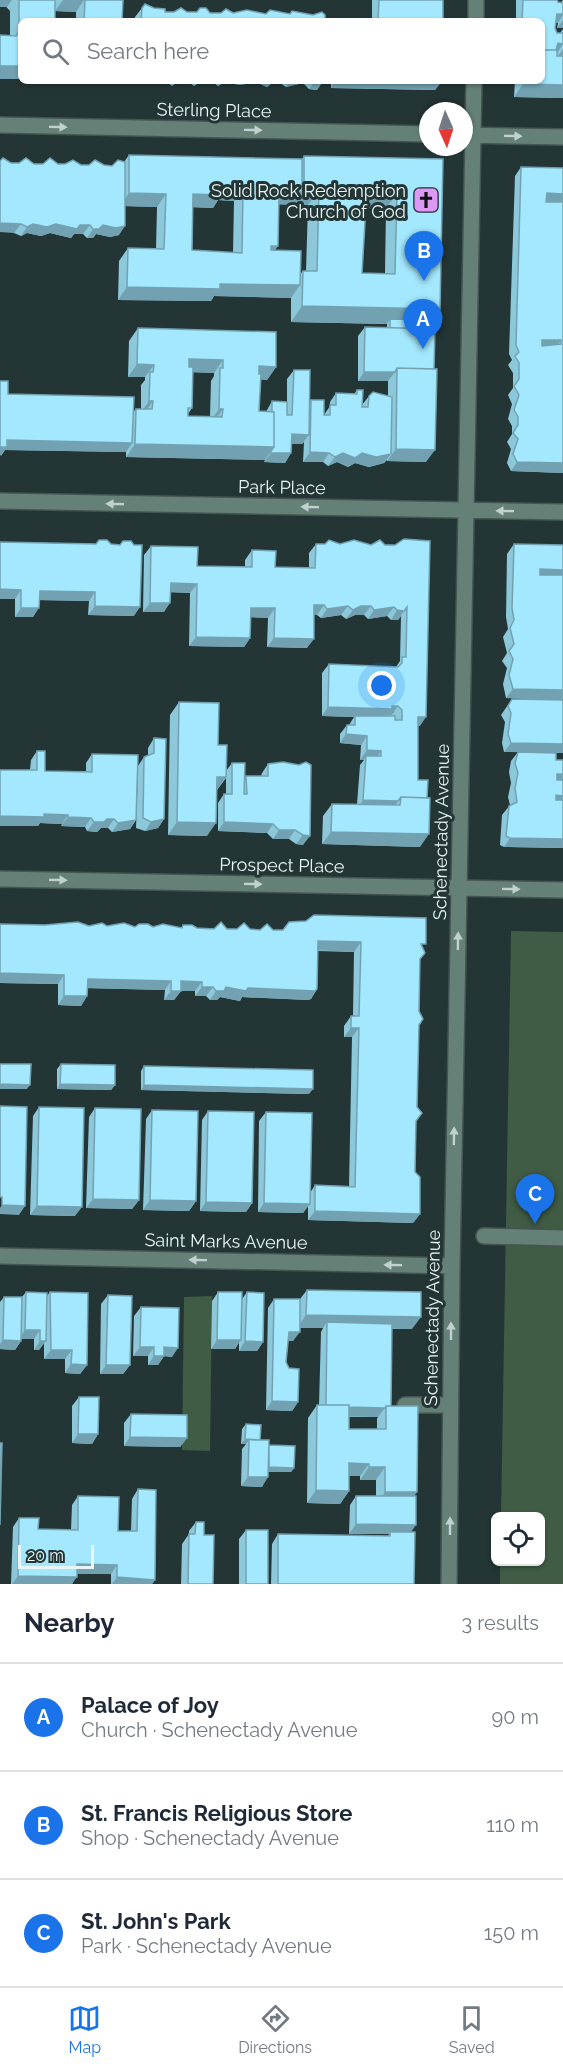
<!DOCTYPE html>
<meta charset="utf-8">
<style>
:root{--surface:#fff;--page:#f6f6f7;--text:#1f2937;--muted:#747a83;--line:#e0e1e3;--accent:#1a73e8}
body{margin:0;font-family:Raleway,sans-serif;background:var(--page);color:var(--text)}
.controls{position:absolute;right:18px;bottom:18px;display:grid;overflow:hidden;border-radius:9px;box-shadow:0 2px 4px #0004}
.controls button{width:54px;height:54px;display:grid;place-items:center;padding:0;border:0;border-bottom:2px solid var(--line);background:var(--surface);color:var(--text);font:30px sans-serif}
.compass{position:absolute;left:419px;top:102px;width:54px;height:54px;border-radius:50%;background:var(--surface);box-shadow:0 2px 4px #0004;rotate:177deg}
.scale{position:absolute;left:18px;bottom:15px;width:76px;box-sizing:border-box;padding-left:6px;border:3px solid #e9f4f4;border-top:0;font-size:16px;line-height:21px;white-space:nowrap;color:#e9f4f4;-webkit-text-stroke:4px #243535;paint-order:stroke}
.you{position:absolute;left:382px;top:686px;width:21px;height:21px;margin:-15px;border:4px solid #fff;border-radius:50%;background:#1a73e8;box-shadow:0 0 0 9px #1a73e833}
.badge{display:grid;place-items:center;width:39px;height:39px;border-radius:50%;background:var(--accent);color:#fff;font-size:20px;font-weight:700}
.pin{position:absolute;translate:-50% -50px;filter:drop-shadow(0 2px 3px #0008)}
.pin::after{content:'';position:absolute;top:32px;width:21px;height:18px;background:inherit;clip-path:polygon(0 0,100% 0,50% 100%)}
.list{margin:0;padding:0;list-style:none}
h2{display:flex;justify-content:space-between;align-items:center;height:78px;margin:0;padding:0 24px;font-size:26px}
h2 small{font-size:20px;font-weight:400;color:var(--muted)}
.list li{display:grid;grid-template-columns:39px 1fr auto;gap:18px;align-items:center;box-sizing:border-box;height:108px;padding:0 24px;border-top:2px solid var(--line)}
.list b{display:block;font-size:22px;white-space:nowrap}
.list p{margin:0;font-size:20px;white-space:nowrap;color:var(--muted)}
.list em{font-size:20px;font-style:normal;color:var(--muted)}
.icon{flex:none;width:33px;height:33px;fill:none;stroke:currentColor;stroke-width:2;stroke-linecap:round;stroke-linejoin:round}
.map{position:relative;flex:none;width:563px;height:1584px;overflow:hidden}
.search{position:absolute;background:var(--surface);box-shadow:0 2px 4px #0004;left:18px;right:18px;top:18px;height:66px;display:flex;align-items:center;gap:15px;box-sizing:border-box;padding:0 21px;border-radius:9px;color:var(--muted);font-size:22px}
.sheet{height:402px;background:var(--surface)}
nav{display:flex;justify-content:space-around;align-items:center;box-sizing:border-box;height:84px;border-top:2px solid var(--line);background:var(--surface);font-size:16px;color:var(--muted)}
nav a{display:grid;justify-items:center;gap:3px}
nav .on{color:var(--accent)}
.map>svg:first-child{display:block}
.green{fill:#415c45}
.lines{fill:none;stroke-linecap:round;stroke-linejoin:round}
.minor-casing{stroke:#445454;stroke-width:18}
.minor{stroke:#658077;stroke-width:15}
.wall{fill:#8cc8da;fill-rule:evenodd}
.shaded-wall{fill:#72a2b2}
.building{fill:#a3e8fe;stroke:#72a2b2;stroke-width:1.5;fill-rule:evenodd}
.oneway{fill:#c1d1ce}
.labels{text-anchor:middle;dominant-baseline:central;stroke-width:6;stroke-linejoin:round;paint-order:stroke}
.street-label{font-size:18px;fill:#e9f4f4;stroke:#243535}
.poi-label{font-size:18px;fill:#e9f4f4;stroke:#243535;text-anchor:end}
</style>
<div class="map">
<svg width="563" height="1584" viewBox="0 0 563 1584">
<rect width="100%" height="100%" fill="#243535"/>
<path class="green" d="M511 931 563 932V1584H500V1562H540V1516H501Z
M212 1296 210 1451 182 1450 184 1297Z"/>
<g class="lines">
<g class="minor-casing">
<path id="minor" d="M476 21V0
M0 125 428 134
M464 135 563 137
M0 501 563 512
M0 879 563 890
M484 1236 563 1238
M0 1256 452 1266
M405 1405H450
M449 1584 452 1266 474 81"/>
</g>
<use href="#minor" class="minor"/>
</g>
<path class="wall" d="M0 0H123L122 21H76V12L55 11 21 79 10 36V11Z
M372 0H443V21H372Z
M516 0H557L558 2 560 3 563 0V28H557L558 23H556L555 28 557 33H560L563 29V98L514 97 515 81H542V21H516Z
M142 8H154L165 12 266 14 325 21H135V17Z
M166 81H179L172 86Z
M187 81H323L317 90 309 89 303 83 286 87 280 83H272L267 87 256 82 240 85 225 82 218 86 211 81H202L194 86Z
M331 81H442L435 90 331 88Z
M129 155 302 159 304 156 443 159 440 309 432 320 426 462 387 461V460L384 463 369 467 355 463 348 467 337 462 328 466 323 462H303L304 442 302 444H292L291 453 285 463 264 462 265 460 126 457V452L5 450 1 456 8 394 133 412 136 409H141V385L145 380V377H128L129 341 138 328 276 367 267 380 261 379 259 411 266 412 272 401 287 402V379L294 370 310 401 311 400 324 415 330 406V402L336 393 354 394 357 390 362 405 369 396H388V381H358V336L365 327 387 328V324L291 322V298L214 296 211 301 118 300 119 261 128 248 156 249 157 207 125 206 119 235 110 237 96 234 93 238H87L83 234H74L71 238 50 233 41 236 27 233 21 236 14 233 11 163 112 166 124 162ZM218 200 234 201 233 253 192 250 193 207 213 208ZM279 204 308 205 306 271H303L300 274 275 251ZM366 209H386L385 273H362ZM193 372 214 373V376L211 381 210 417 188 416V414L192 408Z
M521 167 563 168V473L511 471 507 463 511 449 507 442 512 434V426L508 419 512 404 508 395 513 388V373L508 365 512 360 509 354 515 176Z
M404 539 420 726H418V780L420 847 322 844 323 816 332 804H357L360 765 364 760H360L361 745 340 743V734L347 725H349L354 717 322 716V673L329 664 396 667 400 661 401 616 398 620H391L387 616 368 619 364 615H355L346 619 341 615 321 618 317 615 314 614 307 648 267 647 268 618 251 617 250 638 244 647 189 646 190 593 170 592 164 612H143L144 555 151 546 197 566 245 567V560L252 550 275 567 309 568V553L316 544 395 545Z
M96 544 134 616 88 615 89 601 40 600 33 617H15V599H0Z
M514 544 563 545V753H556V760H563V848L504 847 500 845 502 815 510 805 508 797 511 783 509 772 511 761 518 752H504L502 743 505 722 501 715 512 699 554 700 506 698 503 684 507 668 502 661 507 653 503 637 508 629 506 617 507 554Z
M179 702 218 745 226 771 232 763 245 778 246 776H261L262 773 268 764 299 765 303 845 296 844 289 839H273L267 833 218 831V803L224 794H226V778L217 790 207 836 168 835 170 715Z
M154 738 164 819 158 828 145 831 136 828 138 766 144 757 148 755V748Z
M37 751 45 771H86V763L92 754 136 820 130 829 112 832 108 828H101L97 832 87 831 85 827 61 826 62 824 40 823 38 826H0V770H30L31 760Z
M0 924 181 928 183 925 197 928 273 930 423 948 420 960 415 1172 420 1214 413 1223 308 1220V1206L303 1213 258 1212 259 1121 266 1112 310 1193 315 1185 349 1186 352 1037H344V1026L351 1016H353L354 952 318 951 317 989 311 999 308 1000 242 997 240 1001 220 997 217 1000H210L206 996H195V991H181L174 1000H164L165 990 87 988V996L81 1006 58 1005V984L0 983Z
M61 1064 115 1085 111 1090 57 1089V1069Z
M144 1066 309 1094 141 1090V1071Z
M39 1107 75 1216 30 1215 33 1116Z
M95 1108 139 1200 132 1209 86 1208 89 1117Z
M152 1110 196 1201 189 1211 143 1210 146 1119Z
M208 1111 252 1203 246 1212 200 1211 202 1120Z
M307 1290 412 1329H392L391 1406 414 1496 411 1532 414 1584H271L272 1544 278 1534 388 1536 389 1534H349L350 1505 356 1496H376V1480H360V1476H349V1491L340 1504 307 1503 308 1418 317 1405H319L321 1332 323 1328H300L293 1341H288L286 1362 298 1402 292 1411 266 1410 268 1308 274 1299H300ZM349 1417H378L377 1419V1429H349Z
M26 1292 46 1297 50 1292 87 1365 80 1374 65 1373V1359H44V1343L39 1350H34V1339H21V1341L15 1350 0 1349V1302L4 1297H22Z
M218 1292 242 1299 247 1292 263 1342 257 1351H239V1342L235 1349H211L212 1301Z
M108 1295 130 1365 123 1374H100L101 1304Z
M141 1307 172 1357 164 1356 158 1365H148V1356H133L134 1316Z
M79 1397 98 1434 92 1444 72 1443V1406Z
M131 1414 187 1438 180 1447 124 1446V1423Z
M246 1424 260 1440 269 1445 294 1468 291 1472H268L262 1487 241 1486 242 1449 246 1444H241L242 1429Z
M138 1489 155 1580 152 1584H111V1574H77L72 1584H11L13 1527 19 1518 38 1529 71 1530 72 1505 78 1496 118 1531H131L132 1499Z
M196 1522 204 1535 213 1584H181L182 1544 189 1534V1531Z
M246 1530 268 1584H239V1539Z"/>
<path class="shaded-wall" d="M0 0H12L7 7H0Z
M63 0H84L76 12 55 11Z
M557 14H563V15L558 23H551Z
M563 20V28H557Z
M558 43 563 44 557 53H551Z
M563 49V58H557Z
M0 66H21V79H0Z
M141 81H153L139 84Z
M197 81H211H202L194 86Z
M221 81H281L280 83H272L267 87 256 82 240 85 225 82 218 86Z
M290 81H304L303 83 286 87Z
M315 81H323L317 90 309 89Z
M335 81H442L435 90 331 88Z
M523 84 563 85V98L514 97Z
M222 187 243 188 234 201 218 200 213 208 184 207 193 194Z
M304 189H319L308 205H293Z
M272 191 302 192 293 205 264 204Z
M129 193 166 194 157 207 120 206Z
M364 193H397L386 209H353Z
M547 193 563 194V203H540Z
M0 223 21 224 14 233 0 232Z
M33 224 80 225H90L83 234H74L71 238 50 233 41 236 27 233 21 236 27 227Z
M103 225 125 226 119 235 110 237 96 234 93 238H87L93 229Z
M271 246H278L269 259Z
M220 284 300 285 291 298 214 296 211 301 118 300 127 287Z
M302 306 440 309 429 325 390 319 387 324 291 322Z
M542 340H561L555 349H536Z
M189 359 223 360 214 373 180 372Z
M137 364 154 365 145 377H128Z
M259 366 276 367 267 380 250 379Z
M364 372H395L388 381H358Z
M149 401H153L144 414H140Z
M219 409H223L214 422H210Z
M292 434 309 435 302 444H286Z
M7 440 132 443 126 452 5 450 0 456V447Z
M135 444 274 447 265 460 126 457Z
M396 449 435 450 426 462 387 461Z
M310 452 329 453 323 462H303Z
M271 453H291L285 463 264 462Z
M343 453H362L391 454 384 463 369 467 355 463 348 467 337 462 328 466 335 457Z
M517 462 563 463V473L511 471Z
M540 569 563 570V579L534 578Z
M171 583 197 584 190 593 164 592Z
M0 589 21 590 15 599H0Z
M40 591 95 592 89 601 34 600Z
M150 603H170L164 612H143Z
M314 605H324L317 615 308 614Z
M95 606 140 607 134 616 88 615Z
M348 606 341 615 321 618 327 609Z
M361 606H371L364 615H355L346 619 353 610Z
M394 607 387 616 368 619 374 610Z
M21 608H39L33 617H15Z
M251 608H275L268 618 244 617Z
M397 610 404 611 398 620H391Z
M196 637 250 638 244 647 189 646Z
M274 638 314 639 307 648 267 647Z
M513 689 563 690V700L506 698Z
M398 706 392 715H388L386 718 355 716 354 717 322 716 328 707Z
M418 717H426L420 726H412Z
M346 734 367 736 361 745 340 743Z
M511 743 563 744V753L504 752Z
M367 750 381 751 375 760 366 756 364 760H360Z
M557 774H563V784L551 783Z
M217 777H226L217 790Z
M556 795 563 796V805H550Z
M363 800 398 801 392 810 357 809Z
M44 814 68 815 62 824 40 823 38 826H0V816Z
M68 817 91 818 85 827 61 826Z
M107 819H114L108 828H101L97 832 87 831 94 822Z
M164 819 158 828 145 831 151 822Z
M136 820 130 829 112 832 118 823Z
M177 822 216 823 207 836 168 835Z
M224 822 273 824 267 833 218 831Z
M279 830H295L289 839H273Z
M331 832 429 834 420 847 322 844Z
M303 835 310 836 303 845 296 844Z
M510 838 563 839V848L504 847Z
M318 941 361 942 354 952 312 950Z
M0 973 64 975 58 984 0 983Z
M88 979 171 981 165 990 81 988Z
M181 981 202 982 195 991H175Z
M202 987H213L206 996H195Z
M226 987 248 988 317 989 311 999 308 1000 242 997 240 1001 220 997 217 1000H210L216 991Z
M171 991H181L174 1000H164Z
M64 996H87L81 1006 58 1005Z
M351 1028H359L352 1037H344Z
M0 1084 30 1085 27 1089H0Z
M60 1084 115 1085 111 1090 57 1089Z
M144 1085 313 1089 309 1094 141 1090Z
M93 1199 139 1200 132 1209 86 1208Z
M150 1200 196 1201 189 1211 143 1210Z
M206 1202 252 1203 246 1212 200 1211Z
M264 1203 310 1204 303 1213 258 1212Z
M2 1205 25 1206 19 1215 0 1214V1208Z
M37 1206 82 1207 75 1216 30 1215Z
M315 1211 420 1214 413 1223 308 1220Z
M306 1315 421 1317 412 1329 327 1328V1322L323 1328H297Z
M25 1330H40L34 1339H19Z
M289 1332H300L293 1341H282Z
M3 1340 21 1341 15 1350 0 1349V1344Z
M217 1340H241L235 1349H211Z
M40 1341H46L39 1350H34Z
M245 1341 263 1342 257 1351H239Z
M140 1347H154L148 1356H133Z
M164 1347 178 1348 172 1357 164 1356 158 1365H148L154 1356Z
M51 1350H72L65 1359H44Z
M71 1364 87 1365 80 1374 65 1373Z
M106 1365H130L123 1374H100Z
M272 1401 298 1402 292 1411 266 1410Z
M326 1407 385 1408 378 1417 319 1416Z
M78 1434H98L92 1444 72 1443Z
M130 1437 187 1438 180 1447 124 1446Z
M245 1439 249 1440 246 1444H241Z
M349 1463 369 1464 360 1476H340Z
M266 1467 294 1468 291 1472H262Z
M369 1467H385L376 1480H360Z
M248 1477H268L262 1487 241 1486Z
M316 1490 349 1491 340 1504 307 1503Z
M385 1492H417L408 1505H376Z
M356 1524 416 1525 409 1535 390 1532 389 1534H349Z
M77 1564 117 1565 111 1574H70Z
M18 1576 77 1577 72 1584H12Z
M117 1577 155 1580 152 1584H112Z"/>
<path class="building" d="M19 0H55V21H21V66H0V35L16 36 19 32Z
M85 0H123L122 21H84Z
M379 0H443V21H378Z
M523 0H557L558 2 563 3V14H557L555 28 557 33H563V44L558 43 556 50H542V21H522Z
M145 4 154 8 165 9V12H174L181 8 187 12H197L200 8H206L210 13H221L226 9 233 13 247 10 266 14 270 10 290 14 292 11 313 15 322 12 325 15V21H141L142 8Z
M542 50H557V56H563V85L523 84V81H542Z
M129 155 302 159V192L272 191V196H279L278 246H271V250L301 251 300 285 220 284V289L127 287 128 248 164 249 166 194 129 193ZM222 187 243 188 242 253 192 250 193 194 222 195Z
M304 156 443 159 440 309 302 306 303 271H317L319 189H304ZM364 193H397L395 274 362 273 366 205H363Z
M3 158 11 163H19L26 158 34 164H43L50 158 58 164H65L73 160 81 165H89L95 160 104 165 112 166 118 160 125 162V226L116 228 103 225 99 229H93L90 225H80L77 229 56 224 47 227 33 224 27 227 21 224 0 223V161Z
M521 167 563 168V194L547 193 546 202H563V463L517 462 513 454 518 439 513 433 518 425V417L514 410 519 395 514 386 519 379V363L515 356 519 352 516 345ZM542 340H561V344L542 346Z
M390 319 432 320V328H390Z
M365 327 435 329 434 369 397 368 395 372H364Z
M138 328 276 332V367L259 366V374H261L259 411 274 412V447L135 444 136 409H152L153 401H149L150 372H153L154 365 137 364ZM189 359 223 360V368H220L219 409H223L222 417 188 416V408H192L193 367H189Z
M397 368 437 369 435 450 396 449Z
M294 370H310L309 435 292 434 291 453H271V451L274 447V412H272V401L287 402V415H292Z
M0 381H8V394L134 397 132 443 7 440V447H0Z
M357 390H363L362 407H368L369 396 373 392 392 397 391 454 376 457 362 453 355 458 343 453 335 457 329 453 310 452 311 400H324V415H330V405H336V393L357 394Z
M404 539 430 541 426 717H418V780H428L427 798 401 797 398 801 363 800 366 756H381V751L367 750V736L346 734 347 725H355V716H395V720H402V710L398 706H392V709L328 707 329 664 398 667 402 663V657H406L407 607 404 611 397 610 394 607 374 610 371 606H361L353 610 348 606 327 609 324 605H314V639L274 638 275 608H251L250 638 196 637 197 584 171 583 170 603H150L151 546 198 547 197 566 252 567V550L276 551 275 567 315 568 316 544H325L329 540 340 544 354 540 371 545 380 540 385 545H395Z
M99 540H107L111 544 120 545 123 541H131L134 545H142L140 607 95 606V592L40 591 39 608H21V590L0 589V542L96 544Z
M514 544 563 545V570L540 569V575H563V690L513 689 509 675 513 659 509 651 514 644 510 628 514 620 512 608Z
M512 699 563 700V744L511 743 508 734 511 713 508 706Z
M179 702 219 703 218 745H227L226 777H217L216 823 177 822Z
M154 738 166 739 164 819 151 822 143 818 144 757 154 753Z
M37 751H45V771L92 772V754L138 755 136 820 118 823 114 819H107L104 822H94L91 818 68 817V815L44 814V817L0 816V770H37Z
M518 752 556 753V760H563V774H557V780H563V796L556 795V800H563V839L510 838 506 836 509 806 517 802 515 788 518 773 515 763Z
M283 762 299 765 306 762 311 765 310 836 303 835 295 830H279L273 824 224 822V794H232V763H245L244 794H247L246 776H268V764Z
M401 797 430 798 429 834 331 832 332 804 400 805Z
M314 915 426 918V944H421L425 953 420 959 419 1011 423 1019 419 1025 417 1107 422 1113 416 1121 415 1172 420 1177V1214L315 1211V1185L355 1187 359 1028H351V1016H359L361 942 318 941 317 989 315 991 248 988 246 991 226 987 224 991H216L213 987H202V982L181 981V991H171V981L88 979 87 996H64V975L0 973V924L45 925 78 922 89 926 102 923 107 926 124 923 135 927 139 924H148L153 927 163 924 182 928 183 925H192L197 928 214 929 221 922 227 929H237L244 923 250 929 260 930 267 924 273 930H283L289 922 306 921Z
M0 1064H31L30 1085 0 1084Z
M61 1064 115 1065V1085L60 1084Z
M144 1066 313 1070V1089L144 1085Z
M0 1106 27 1107 25 1206 2 1205V1197H0Z
M39 1107 84 1108 82 1207 37 1206Z
M95 1108 141 1109 139 1200 93 1199Z
M152 1110 198 1111 196 1201 150 1200Z
M208 1111 254 1112 252 1203 206 1202Z
M266 1112 312 1113 310 1204 264 1203Z
M307 1290 421 1292V1317L306 1315Z
M26 1292 47 1293 46 1341H40V1330H25Z
M50 1292 88 1293 87 1365 71 1364 72 1350H51Z
M218 1292H242L241 1340H217Z
M247 1292 264 1293 263 1342 245 1341Z
M108 1295 132 1296 130 1365H106Z
M4 1297H22L21 1341 3 1340Z
M274 1299H300V1332H289L286 1362 289 1368 299 1369 298 1402 272 1401Z
M141 1307 179 1308 178 1348 164 1347V1356H154V1347H140Z
M327 1322 392 1324 391 1406H386L385 1408 349 1407V1405H326Z
M79 1397H99L98 1434H78Z
M317 1405H349V1429H386V1406H418L417 1492H385V1467H369V1464L349 1463V1491L316 1490Z
M131 1414 187 1415V1438L130 1437Z
M246 1424 261 1425 260 1440 245 1439Z
M249 1440H269L268 1477H248Z
M0 1443H2L0 1525Z
M269 1445 295 1446 294 1468 269 1467Z
M138 1489 156 1490 155 1580 117 1577V1565L77 1564V1577L18 1576 19 1518H39L38 1529 78 1530V1496L119 1497 118 1531H137Z
M356 1496H416V1525L356 1524Z
M196 1522H204V1535H214L213 1584H188L189 1534H195Z
M246 1530H268V1584H246Z
M390 1532H415L414 1584H278V1534L390 1536Z"/>
<defs><path id="oneway-solid" d="M-6-.8H1V-3.2L6.5 0L1 3.2V.8H-6Z" transform="scale(1.5)"/></defs>
<g class="oneway">
<use href="#oneway-solid" transform="translate(58 127) rotate(1)"/>
<use href="#oneway-solid" transform="translate(253 130) rotate(1)"/>
<use href="#oneway-solid" transform="translate(513 136) rotate(1)"/>
<use href="#oneway-solid" transform="translate(115 504) rotate(-179)"/>
<use href="#oneway-solid" transform="translate(310 507) rotate(-179)"/>
<use href="#oneway-solid" transform="translate(505 511) rotate(-179)"/>
<use href="#oneway-solid" transform="translate(58 880) rotate(1)"/>
<use href="#oneway-solid" transform="translate(253 884) rotate(1)"/>
<use href="#oneway-solid" transform="translate(511 889) rotate(1)"/>
<use href="#oneway-solid" transform="translate(458 941) rotate(-89)"/>
<use href="#oneway-solid" transform="translate(454 1136) rotate(-89)"/>
<use href="#oneway-solid" transform="translate(198 1260) rotate(-179)"/>
<use href="#oneway-solid" transform="translate(393 1265) rotate(-179)"/>
<use href="#oneway-solid" transform="translate(451 1331) rotate(-90)"/>
<use href="#oneway-solid" transform="translate(450 1526) rotate(-90)"/>
</g>
<defs>
<g id="church-square" transform="scale(1.35)"><rect x="-9" y="-9" width="18" height="18" rx="4" fill="#db99f5" stroke="#243535"/><path d="M-1.2-6h2.4v3.5h3.3v2.4h-3.3V6h-2.4V-.1h-3.3v-2.4h3.3Z" fill="#111"/></g>
</defs>
<g fill-rule="evenodd">
<use href="#church-square" x="426" y="200"/>
</g>
<g class="labels">
<g class="street-label">
<text transform="translate(214 110) rotate(1)">Sterling Place</text>
<text transform="translate(282 487) rotate(1)">Park Place</text>
<text transform="translate(441 832) rotate(-89)">Schenectady Avenue</text>
<text transform="translate(282 865) rotate(1)">Prospect Place</text>
<text transform="translate(226 1241) rotate(1)">Saint Marks Avenue</text>
<text transform="translate(432 1318) rotate(-89)">Schenectady Avenue</text>
</g>
<g class="poi-label">
<text x="406" y="190">Solid Rock Redemption<tspan x="406" dy="21">Church of God</tspan></text>
</g>
</g>
</svg>
<div class="controls">
<button><svg class="icon" aria-label="locate" viewBox="0 0 24 24"><circle cx="12" cy="12" r="6"/><path d="M12 2v4M12 18v4M2 12h4M18 12h4"/></svg></button>
</div>
<svg class="compass" viewBox="-18 -18 36 36"><path d="M0-13l5 13h-10z" fill="#e53935"/><path d="M0 13l5-13h-10z" fill="#747a83"/></svg>
<div class="scale">20 m</div>
<div class="you"></div>
<div class="pin badge" style="left:423px;top:349px">A</div>
<div class="pin badge" style="left:424px;top:281px">B</div>
<div class="pin badge" style="left:535px;top:1224px">C</div>
<div class="search"><svg class="icon" aria-label="search" viewBox="0 0 24 24"><circle cx="10" cy="10" r="6"/><path d="M15 15l6 6"/></svg>Search here</div>
</div>
<section class="sheet">
<h2>Nearby<small>3 results</small></h2>
<ul class="list">
<li><span class="badge">A</span><div><b>Palace of Joy</b><p>Church · Schenectady Avenue</p></div><em>90 m</em></li>
<li><span class="badge">B</span><div><b>St. Francis Religious Store</b><p>Shop · Schenectady Avenue</p></div><em>110 m</em></li>
<li><span class="badge">C</span><div><b>St. John's Park</b><p>Park · Schenectady Avenue</p></div><em>150 m</em></li>
</ul>
</section>
<nav>
<a class="on"><svg class="icon" aria-label="map" viewBox="0 0 24 24"><path d="M3 6l6-2 6 2 6-2v14l-6 2-6-2-6 2zM9 4v14M15 6v14"/></svg>Map</a>
<a><svg class="icon" aria-label="directions" viewBox="0 0 24 24"><path d="M12 3l9 9-9 9-9-9zM9 14v-3h6M13 9l2 2-2 2"/></svg>Directions</a>
<a><svg class="icon" aria-label="saved" viewBox="0 0 24 24"><path d="M7 4h10v16l-5-4-5 4z"/></svg>Saved</a>
</nav>
